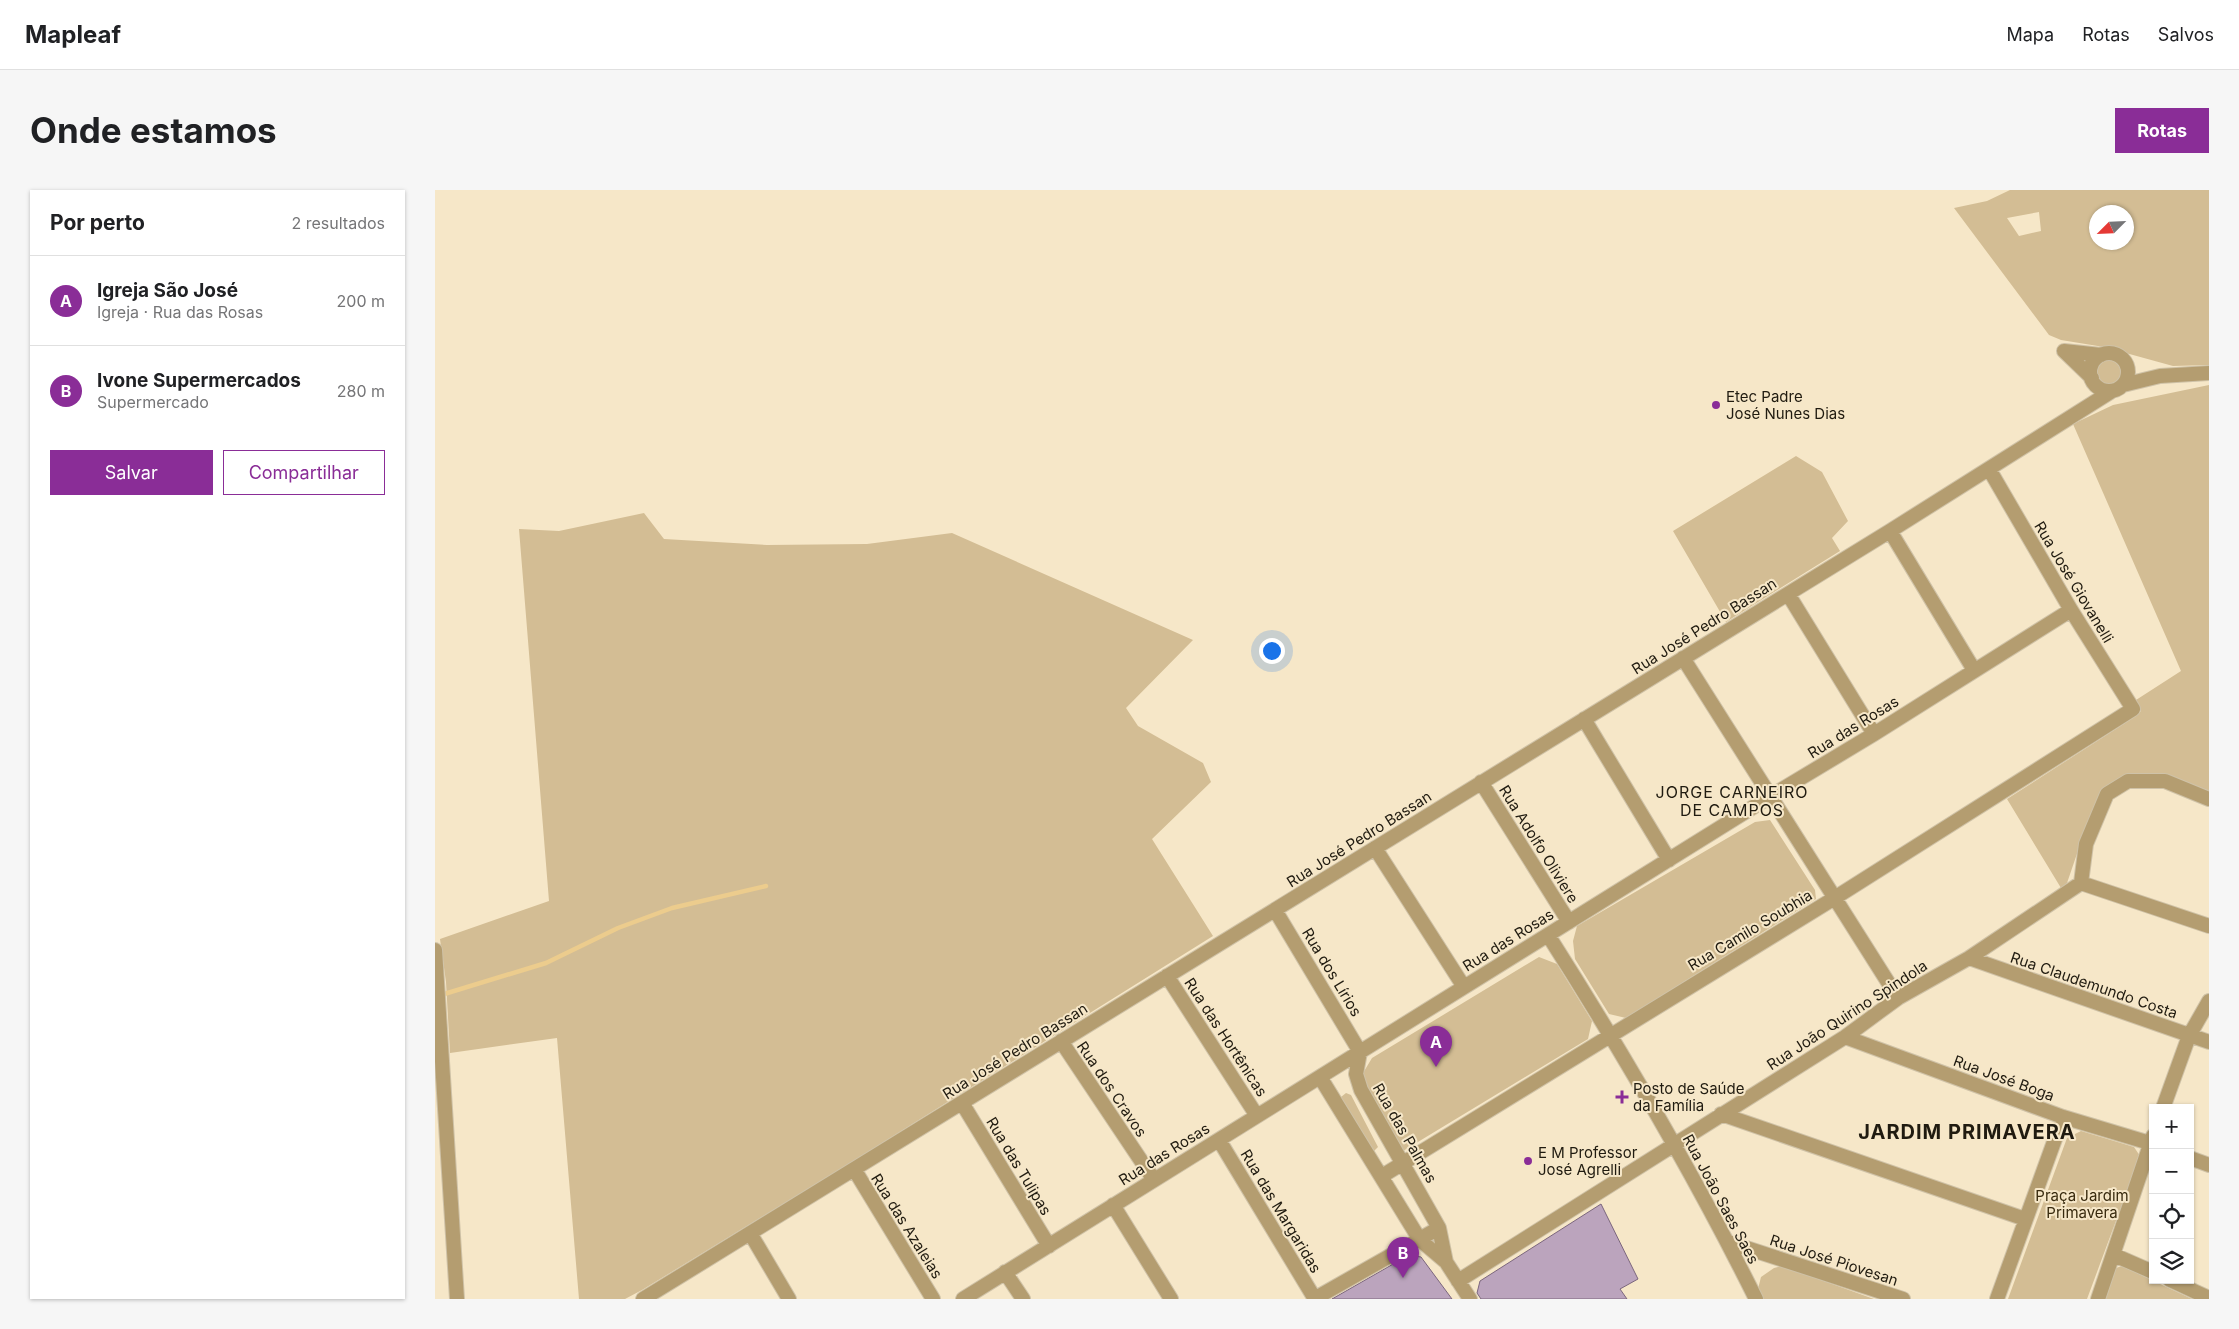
<!DOCTYPE html>
<html lang="pt">
<meta charset="utf-8">
<style>
:root{--surface:#fff;--page:#f6f6f6;--text:#202124;--muted:#757577;--line:#e0e0e0;--accent:#8a2d97}
body{margin:0;font-family:Inter,sans-serif;background:var(--page);color:var(--text)}
.controls{position:absolute;right:15px;bottom:15px;display:grid;overflow:hidden;border-radius:0px;box-shadow:0 1px 4px #0004}
.controls button{width:45px;height:45px;display:grid;place-items:center;padding:0;border:0;border-bottom:1px solid var(--line);background:var(--surface);color:var(--text);font:25px sans-serif}
.compass{position:absolute;left:1654px;top:15px;width:45px;height:45px;border-radius:50%;background:var(--surface);box-shadow:0 1px 4px #0004;rotate:246deg}
.you{position:absolute;left:836px;top:460px;width:18px;height:18px;margin:-12px;border:4px solid #fff;border-radius:50%;background:#1a73e8;box-shadow:0 0 0 8px #1a73e833}
.badge{display:grid;place-items:center;width:32px;height:32px;border-radius:50%;background:var(--accent);color:#fff;font-size:16px;font-weight:700}
.pin{position:absolute;translate:-50% -41px;filter:drop-shadow(0 1px 2px #0008)}
.pin::after{content:'';position:absolute;top:26px;width:18px;height:15px;background:inherit;clip-path:polygon(0 0,100% 0,50% 100%)}
.list{margin:0;padding:0;list-style:none}
h2{display:flex;justify-content:space-between;align-items:center;height:65px;margin:0;padding:0 20px;font-size:21px}
h2 small{font-size:16px;font-weight:400;color:var(--muted)}
.list li{display:grid;grid-template-columns:32px 1fr auto;gap:15px;align-items:center;box-sizing:border-box;height:90px;padding:0 20px;border-top:1px solid var(--line)}
.list b{display:block;font-size:19px;white-space:nowrap}
.list p{margin:0;font-size:16px;white-space:nowrap;color:var(--muted)}
.list em{font-size:16px;font-style:normal;color:var(--muted)}
.actions{display:flex;gap:10px;padding:15px 20px}
.actions a{flex:1;padding:11px 0;border:1px solid var(--accent);border-radius:0px;text-align:center;font-size:18px;color:var(--accent)}
.actions .main{background:var(--accent);color:#fff}
.icon{flex:none;width:28px;height:28px;fill:none;stroke:currentColor;stroke-width:2;stroke-linecap:round;stroke-linejoin:round}
.map{position:relative;flex:none;width:1774px;height:1109px;overflow:hidden;border-radius:0px}
header{display:flex;align-items:center;gap:30px;box-sizing:border-box;height:70px;padding:0 25px;background:var(--surface);border-bottom:1px solid var(--line)}
header strong{font-size:24px}
nav{display:flex;gap:28px;margin-inline-start:auto;font-size:18px}
.intro{display:flex;align-items:center;justify-content:space-between;box-sizing:border-box;height:120px;padding:0 30px}
h1{margin:0;font-size:35px}
.button{padding:12px 22px;border-radius:0px;background:var(--accent);color:#fff;font-size:18px;font-weight:700}
main{display:flex;gap:30px;padding:0 30px}
aside{flex:1;background:var(--surface);border-radius:0px;box-shadow:0 1px 4px #0004}
.map>svg:first-child{display:block}
.green{fill:#d3bd94;fill-rule:evenodd}
.lines{fill:none;stroke-linecap:round;stroke-linejoin:round}
.stream{stroke:#eccc8d;stroke-width:4.5}
.building{fill:#bba4bd;stroke:#7b667d}
.minor-casing{stroke:#cfc2a7;stroke-width:16}
.minor{stroke:#b49d70;stroke-width:14}
.poi-dot{fill:#8a2d97;stroke:#f6e7c8;stroke-width:2}
.labels{text-anchor:middle;dominant-baseline:central;stroke-width:4;stroke-linejoin:round;paint-order:stroke}
.poi-label{font-size:15px;fill:#201b10;stroke:#f6e7c8;text-anchor:start}
.street-label{font-size:15px;fill:#201b10;stroke:#f6e7c8}
.park-label{font-size:15px;fill:#382a0e;stroke:#f6e7c8}
.neighbourhood-label{font-size:16px;letter-spacing:1px;fill:#201b10;stroke:#f6e7c8}
.district-label{font-size:20px;font-weight:bold;letter-spacing:1px;fill:#201b10;stroke:#f6e7c8}
</style>
<header>
<strong>Mapleaf</strong>
<nav><a>Mapa</a><a>Rotas</a><a>Salvos</a></nav>
</header>
<div class="intro"><h1>Onde estamos</h1><a class="button">Rotas</a></div>
<main>
<aside>
<h2>Por perto<small>2 resultados</small></h2>
<ul class="list">
<li><span class="badge">A</span><div><b>Igreja São José</b><p>Igreja · Rua das Rosas</p></div><em>200 m</em></li>
<li><span class="badge">B</span><div><b>Ivone Supermercados</b><p>Supermercado</p></div><em>280 m</em></li>
</ul>
<div class="actions"><a class="main">Salvar</a><a>Compartilhar</a></div>
</aside>
<div class="map">
<svg width="1774" height="1109" viewBox="0 0 1774 1109">
<rect width="100%" height="100%" fill="#f6e7c8"/>
<path class="green" d="M1575 0H1774V175L1738 176 1669 157 1626 150 1614 145 1519 18 1552 11ZM1604 22 1606 41 1584 46 1572 28ZM1662 22H1692V52H1662Z
M1661 182a13 13 0 1 1 26 0a13 13 0 1 1-26 0Z
M1774 195V602L1691 587 1646 652 1632 693 1626 698 1572 609 1701 526 1706 521 1701 510 1746 481 1638 234 1678 215Z
M1361 266 1387 282 1413 331 1397 348 1405 361 1291 432 1238 341Z
M209 323 229 349 332 355 432 354 517 343 758 450 691 518 703 536 768 573 776 592 717 649 778 746 415 973 207 1100 190 1109H144L122 848 15 863 11 792 5 749 114 711 84 339 124 341Z
M1335 630 1380 700 1381 709 1191 828 1174 824 1140 769 1138 751 1142 736 1320 632Z
M1104 767 1122 774 1157 831 1153 849 968 961 928 907V883L937 868Z
M911 903 916 905 943 957 939 961 906 912V907Z
M1646 941 1699 957 1705 966 1652 1109H1573L1632 948Z
M1347 1076 1439 1109H1328L1323 1099 1326 1087 1339 1078Z
M1687 1076 1757 1109H1670L1681 1078Z"/>
<g class="lines">
<path class="stream" d="M6 805 111 773 183 738 237 718 331 696"/>
</g>
<path class="building" d="M1166 1014 1203 1089 1185 1099 1192 1109H1046L1042 1103 1045 1091Z
M974 1065 986 1067 1017 1109H897Z"/>
<g class="lines">
<g class="minor-casing">
<path id="minor" d="M1629 161 1657 188
M1629 161 1666 165
M1655 182a19 19 0 1 1 38 0a19 19 0 1 1-38 0Z
M1688 195 1725 186 1774 183
M1455 341 1539 480
M1353 404 1439 544
M1248 468 1463 808
M1149 529 1234 670
M1046 592 1134 732
M940 658 1029 797
M1646 693 1774 736
M840 720 925 862 921 884 926 900 1004 1038 1011 1072
M1113 745C1188 863 1259 984 1321 1109
M0 760 22 1109
M1534 768 1774 852
M732 786 822 926
M1410 847 1628 927 1718 954
M626 851 719 990
M885 887 985 1050 1011 1072 1035 1109
M527 913 614 1056
M1728 918 1754 846 1774 811
M1286 924 1590 1029
M784 950 880 1109
M1755 968 1774 975
M419 979 498 1109
M947 986 1398 709 1698 519 1636 420 1554 279
M678 1015 736 1109
M315 1043 354 1109
M1293 1052 1468 1109
M1679 1065 1718 1082
M570 1082 588 1109
M1735 1090 1774 1108
M1023 1091 1410 847 1463 808 1534 768 1646 693 1651 654 1672 604 1693 591H1730L1774 609
M208 1109 1455 341 1677 201
M528 1109 1336 606 1439 544 1636 420
M879 1109 1004 1038
M1562 1109 1628 927
M1663 1109 1718 946"/>
</g>
<use href="#minor" class="minor"/>
</g>
<g class="poi-dot">
<circle cx="1281" cy="215" r="5"/>
<path d="M1184.5 899.5h5v5h5v5h-5v5h-5v-5h-5v-5h5z"/>
<circle cx="1093" cy="971" r="5"/>
</g>
<g class="labels">
<g class="poi-label">
<text x="1291" y="206">Etec Padre<tspan x="1291" dy="17">José Nunes Dias</tspan></text>
<text x="1198" y="898">Posto de Saúde<tspan x="1198" dy="17">da Família</tspan></text>
<text x="1103" y="962">E M Professor<tspan x="1103" dy="17">José Agrelli</tspan></text>
</g>
<g class="street-label">
<text transform="translate(1639 392) rotate(59)">Rua José Giovanelli</text>
<text transform="translate(1269 436) rotate(-32)">Rua José Pedro Bassan</text>
<text transform="translate(1418 537) rotate(-32)">Rua das Rosas</text>
<text transform="translate(924 649) rotate(-32)">Rua José Pedro Bassan</text>
<text transform="translate(1104 654) rotate(58)">Rua Adolfo Oliviere</text>
<text transform="translate(1315 740) rotate(-31)">Rua Camilo Soubhia</text>
<text transform="translate(1073 750) rotate(-32)">Rua das Rosas</text>
<text transform="translate(897 782) rotate(59)">Rua dos Lírios</text>
<text transform="translate(1659 795) rotate(19)">Rua Claudemundo Costa</text>
<text transform="translate(1412 825) rotate(-33)">Rua João Quirino Spindola</text>
<text transform="translate(791 847) rotate(57)">Rua das Hortênicas</text>
<text transform="translate(580 861) rotate(-32)">Rua José Pedro Bassan</text>
<text transform="translate(1569 888) rotate(20)">Rua José Boga</text>
<text transform="translate(677 899) rotate(56)">Rua dos Cravos</text>
<text transform="translate(970 943) rotate(60)">Rua das Palmas</text>
<text transform="translate(729 964) rotate(-32)">Rua das Rosas</text>
<text transform="translate(584 976) rotate(59)">Rua das Tulipas</text>
<text transform="translate(1286 1009) rotate(62)">Rua João Saes Saes</text>
<text transform="translate(846 1021) rotate(59)">Rua das Margaridas</text>
<text transform="translate(472 1036) rotate(58)">Rua das Azaleias</text>
<text transform="translate(1399 1070) rotate(18)">Rua José Piovesan</text>
</g>
<g class="park-label">
<text x="1647" y="1005">Praça Jardim<tspan x="1647" dy="17">Primavera</tspan></text>
</g>
<g class="neighbourhood-label">
<text x="1297" y="602">JORGE CARNEIRO<tspan x="1297" dy="18">DE CAMPOS</tspan></text>
</g>
<g class="district-label">
<text x="1532" y="942">JARDIM PRIMAVERA</text>
</g>
</g>
</svg>
<div class="controls">
<button>+</button>
<button>−</button>
<button><svg class="icon" aria-label="locate" viewBox="0 0 24 24"><circle cx="12" cy="12" r="6"/><path d="M12 2v4M12 18v4M2 12h4M18 12h4"/></svg></button>
<button><svg class="icon" aria-label="layers" viewBox="0 0 24 24"><path d="M12 4l9 5-9 5-9-5zM3 14l9 5 9-5"/></svg></button>
</div>
<svg class="compass" viewBox="-18 -18 36 36"><path d="M0-13l5 13h-10z" fill="#e53935"/><path d="M0 13l5-13h-10z" fill="#757577"/></svg>
<div class="you"></div>
<div class="pin badge" style="left:1001px;top:877px">A</div>
<div class="pin badge" style="left:968px;top:1088px">B</div>
</div>
</main>
